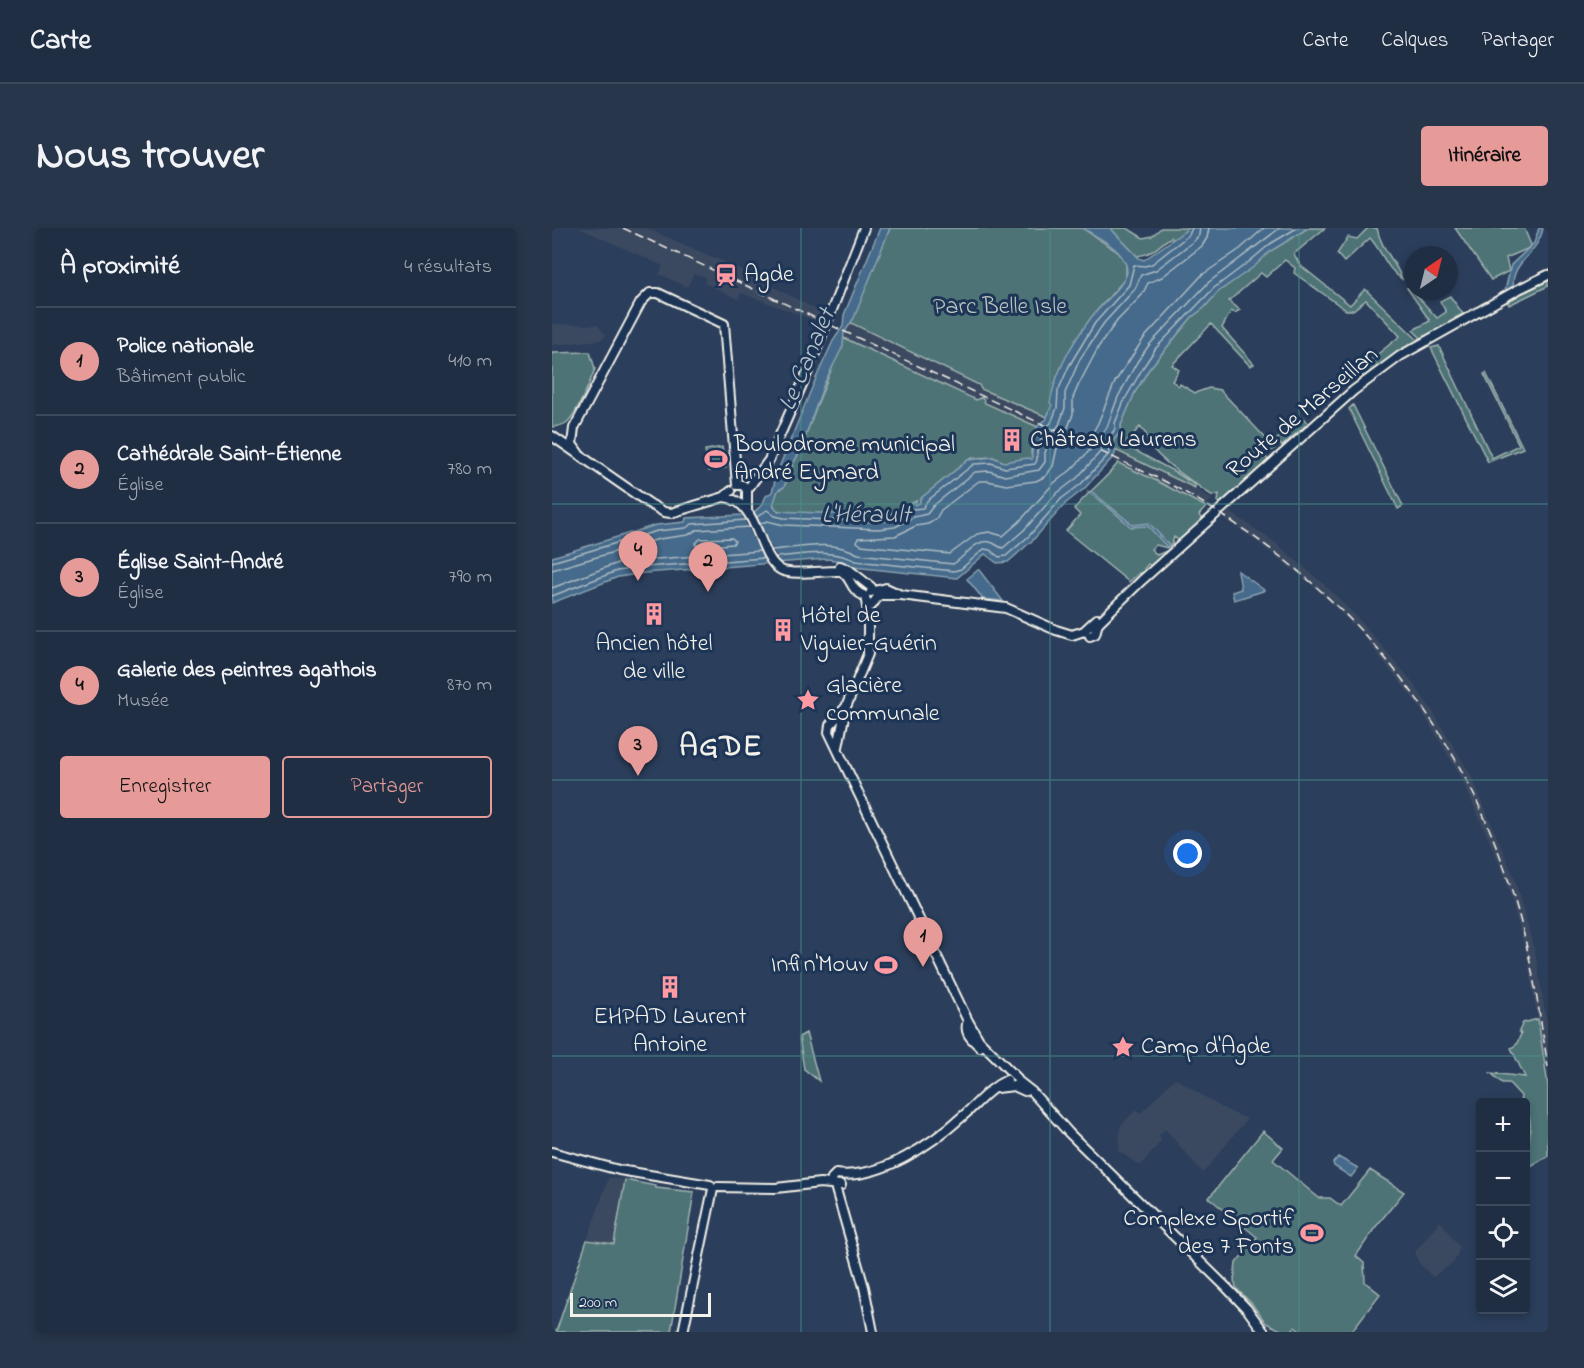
<!DOCTYPE html>
<html lang="fr">
<meta charset="utf-8">
<style>
:root{--surface:#202e44;--page:#28364b;--text:#f1f3f6;--muted:#a2a8b2;--line:#3d4a5d;--accent:#e69b98}
body{margin:0;font-family:"Indie Flower",sans-serif;background:var(--page);color:var(--text)}
.controls{position:absolute;right:18px;bottom:18px;display:grid;overflow:hidden;border-radius:6px;box-shadow:0 3px 9px #0003}
.controls button{width:54px;height:54px;display:grid;place-items:center;padding:0;border:0;border-bottom:2px solid var(--line);background:var(--surface);color:var(--text);font:30px sans-serif}
.compass{position:absolute;left:852px;top:18px;width:54px;height:54px;border-radius:50%;background:var(--surface);box-shadow:0 3px 9px #0003;rotate:35deg}
.scale{position:absolute;left:18px;bottom:15px;width:141px;box-sizing:border-box;padding-left:6px;border:3px solid #f4f1e8;border-top:0;font-size:16px;line-height:21px;white-space:nowrap;color:#f4f1e8;-webkit-text-stroke:4px #1d3557;paint-order:stroke}
.you{position:absolute;left:636px;top:626px;width:21px;height:21px;margin:-15px;border:4px solid #fff;border-radius:50%;background:#1a73e8;box-shadow:0 0 0 9px #1a73e833}
.badge{display:grid;place-items:center;width:39px;height:39px;border-radius:50%;background:var(--accent);color:#111;font-size:20px;font-weight:700}
.pin{position:absolute;translate:-50% -50px;filter:drop-shadow(0 2px 3px #0008)}
.pin::after{content:'';position:absolute;top:32px;width:21px;height:18px;background:inherit;clip-path:polygon(0 0,100% 0,50% 100%)}
.list{margin:0;padding:0;list-style:none}
h2{display:flex;justify-content:space-between;align-items:center;height:78px;margin:0;padding:0 24px;font-size:26px}
h2 small{font-size:20px;font-weight:400;color:var(--muted)}
.list li{display:grid;grid-template-columns:39px 1fr auto;gap:18px;align-items:center;box-sizing:border-box;height:108px;padding:0 24px;border-top:2px solid var(--line)}
.list b{display:block;font-size:22px;white-space:nowrap}
.list p{margin:0;font-size:20px;white-space:nowrap;color:var(--muted)}
.list em{font-size:20px;font-style:normal;color:var(--muted)}
.actions{display:flex;gap:12px;padding:18px 24px}
.actions a{flex:1;padding:14px 0;border:2px solid var(--accent);border-radius:6px;text-align:center;font-size:21px;color:var(--accent)}
.actions .main{background:var(--accent);color:#111}
.icon{flex:none;width:33px;height:33px;fill:none;stroke:currentColor;stroke-width:2;stroke-linecap:round;stroke-linejoin:round}
.map{position:relative;flex:none;width:996px;height:1104px;overflow:hidden;border-radius:6px}
header{display:flex;align-items:center;gap:36px;box-sizing:border-box;height:84px;padding:0 30px;background:var(--surface);border-bottom:2px solid var(--line)}
header strong{font-size:28px}
nav{display:flex;gap:33px;margin-inline-start:auto;font-size:21px}
.intro{display:flex;align-items:center;justify-content:space-between;box-sizing:border-box;height:144px;padding:0 36px}
h1{margin:0;font-size:42px}
.button{padding:15px 27px;border-radius:6px;background:var(--accent);color:#111;font-size:21px;font-weight:700}
main{display:flex;gap:36px;padding:0 36px}
aside{flex:1;background:var(--surface);border-radius:6px;box-shadow:0 3px 9px #0003}
.map>svg:first-child{display:block}
.built{fill:#3b4860}
.green{fill:#4d7376;stroke:#a0b2af;stroke-width:1.5}
.water{fill:#446b8b;stroke:#8aa1b0;stroke-width:1.5}
.pier{fill:#2b3e5b}
.lines{fill:none;stroke-linecap:round;stroke-linejoin:round}
.shore{stroke:#aebbc3;stroke-width:1.5}
.secondary-casing{stroke:#f4f1e8;stroke-width:12}
.secondary{stroke:#1d3557;stroke-width:8}
.rail{stroke:#f4f1e8;stroke-width:1.5;stroke-dasharray:9 4.5;stroke-linecap:butt}
.grid{fill:none;stroke:#48958c;stroke-width:1.5;stroke-opacity:0.55}
.labels{text-anchor:middle;dominant-baseline:central;stroke-width:6;stroke-linejoin:round;paint-order:stroke}
.poi-label{font-size:24px;fill:#f4f1e8;stroke:#1d3557;text-anchor:start}
.park-label{font-size:24px;fill:#bac5c0;stroke:#1d3557}
.street-label{font-size:24px;fill:#f4f1e8;stroke:#1d3557}
.water-label{font-size:26px;font-style:italic;fill:#b6c2c7;stroke:#1d3557}
.district-label{font-size:30px;font-weight:bold;letter-spacing:1.5px;fill:#f4f1e8;stroke:#1d3557}
</style>
<header>
<strong>Carte</strong>
<nav><a>Carte</a><a>Calques</a><a>Partager</a></nav>
</header>
<div class="intro"><h1>Nous trouver</h1><a class="button">Itinéraire</a></div>
<main>
<aside>
<h2>À proximité<small>4 résultats</small></h2>
<ul class="list">
<li><span class="badge">1</span><div><b>Police nationale</b><p>Bâtiment public</p></div><em>410 m</em></li>
<li><span class="badge">2</span><div><b>Cathédrale Saint-Étienne</b><p>Église</p></div><em>780 m</em></li>
<li><span class="badge">3</span><div><b>Église Saint-André</b><p>Église</p></div><em>790 m</em></li>
<li><span class="badge">4</span><div><b>Galerie des peintres agathois</b><p>Musée</p></div><em>870 m</em></li>
</ul>
<div class="actions"><a class="main">Enregistrer</a><a>Partager</a></div>
</aside>
<div class="map">
<svg width="996" height="1104" viewBox="0 0 996 1104">
<rect width="100%" height="100%" fill="#2b3e5b"/>
<filter id="ink" filterUnits="userSpaceOnUse"><feTurbulence type="fractalNoise" baseFrequency=".0167" numOctaves="2"/><feDisplacementMap in="SourceGraphic" scale="12" xChannelSelector="R" yChannelSelector="G"/><feConvolveMatrix kernelMatrix="1 2 1 2 8 2 1 2 1" color-interpolation-filters="sRGB"/></filter>
<g filter="url(#ink)">
<path class="built" d="M27 0H94L186 40 271 85 267 94 189 65 186 71 152 55 154 49 142 46 135 59 107 46 111 38Z
M299 95 427 157 429 161 492 187 486 199 433 175 430 169 424 172 292 110 295 99Z
M0 96 46 97 54 108 49 112 0 117Z
M563 222 643 260 660 271 654 279 605 253 559 232 562 228Z
M674 281 724 315 775 359 805 389 858 451 879 481 919 547 962 649 984 728 996 802V858L976 732 958 667 951 644 908 547 866 477 809 405 757 354 696 307 667 287Z
M623 850 672 881 695 891 651 945 613 901 607 907 609 913 588 938 567 923 568 898 584 882 589 885Z
M57 949 73 952 62 1017 35 1012Z
M887 994 890 995 908 1020 902 1034 881 1049 867 1035 863 1024Z"/>
<path class="green" d="M338 0H530L567 25 574 36V50L542 86 522 116 505 149 500 177 495 189 429 161 427 157 299 95Z
M558 0H575L591 10 600 8 609 0H637L621 12 619 9C605 18 602 26 585 28Z
M756 0H773L742 26 748 37 798 77 813 61 868 114 840 130 812 149 805 143 848 108 814 72 801 82H794L742 45 743 40 733 32 714 49 709 45 677 73 688 82 683 85 679 83 670 100 702 136 698 138 659 96 620 137 627 142 620 153 627 158 628 156 643 165 657 160 668 162 723 220 712 227 718 234 680 268 668 275 666 274 667 266 661 268 653 263C637 250 595 226 594 206L588 199 575 213 580 221 623 244 643 257V260L563 222 561 213 569 203V197L583 164 597 141 640 89 652 80 666 64 702 38 717 24Z
M816 0H825C829 21 843 32 850 51 834 41 830 23 818 10L792 34 785 26 796 9 805 11Z
M903 0H972L979 17 975 21 954 30 957 43 939 52Z
M996 50V58L957 77 954 70Z
M855 60H858L885 90 894 84 888 73 898 68 911 86 903 90 904 94 870 111 861 102 878 93Z
M292 110 424 172 430 169 433 175 486 199 479 223 480 232 452 234 441 229 421 230 416 232 368 271V275L362 278 364 273 339 286 326 288 233 284 224 282 221 275 226 262 232 259 241 236 249 221 263 182Z
M887 118 940 230 967 217 932 146 934 145 971 220 936 234 879 120Z
M38 124 43 141C38 154 24 188 14 195 10 198 5 198 0 199V125Z
M801 177 851 278 846 281 798 183 797 181Z
M750 189 756 195 730 218 724 212Z
M170 219 174 240 157 243 153 222Z
M566 235 605 253 654 279 647 287 652 294 629 314 622 309 620 316 615 320 604 317 599 321 605 327 614 323 618 325 602 340 596 336 592 341 595 344 592 348 587 345 577 354 514 303 528 287 522 281C536 264 553 252 566 235Z
M986 791 996 858V928L974 941C973 925 980 907 978 893 977 886 974 882 974 874H968L969 868 957 855H950L939 845 973 849 959 820 964 817 969 806 967 803 971 795Z
M254 805 267 853 252 841 247 809Z
M711 903 731 920 721 932 767 970H778L789 978 818 942 852 964 822 1001 804 1028 812 1035 813 1054 828 1066 799 1104H749L743 1099 738 1104H733L714 1095 700 1076 685 1061 682 1053 684 1035 705 1009 657 970Z
M73 952 104 958V960L142 964 119 1104H4L35 1012 62 1016Z"/>
<path class="water" d="M328 0H338L302 90 292 105 291 118 272 156 249 221 241 236 232 259 226 262 221 277 226 283 326 288 339 286 364 273 363 277 368 275V271L416 232 441 229 452 234 475 230 480 231C479 224 483 204 486 198 488 195 491 193 494 192L500 177 498 175C503 145 520 115 538 91 546 80 574 56 575 44 576 23 545 9 530 0H558L587 30 592 32 637 0H756L717 24 703 38 666 64 652 80 640 89 597 141 583 164 569 197V203L561 213 564 223 562 228 532 261 514 275 481 312 456 334 445 335 433 326 405 350 301 339 290 333 275 331 93 345 66 349 0 375V329L104 297 133 294 134 290 190 287 202 284 210 277 214 268 220 264 226 242 264 150 281 113 291 98 292 87Z
M987 0H991C987 26 956 36 962 60L953 63 959 37 982 15Z
M539 263 581 297 597 295 617 317 615 319 596 298 579 299 555 278 536 264Z
M426 342H427L451 373 431 371 415 351Z
M686 343 712 362 711 363 682 372 680 364 689 361Z
M786 929 806 940 799 949 782 938 781 935Z"/>
<path class="pier" d="M200 282 227 333 232 338 215 339 189 285Z"/>
<g class="lines">
<path class="shore" d="M657 0 655 10 650 18 610 49 596 55 590 67 565 93 547 118 526 158 521 170V186L515 202 507 211 501 238 494 248 484 253 454 257 436 253H427L389 282 384 291 376 296 364 298 343 308 306 310 305 314 309 317 398 326 425 306 437 304 451 308 467 294 502 255 519 242 539 221 540 206 546 195 563 154 592 110 650 47 688 21 712 0
M205 289 215 282 223 288 232 290 326 294 340 292 361 281 371 280 375 273 422 236 439 235 453 240 483 236 485 232V224L492 201 499 195 505 180 506 163 517 138 543 95 577 57 582 37 593 38 600 36 637 7 640 0
M208 296 215 293 232 297 326 301 343 299 362 289 375 286 382 277 423 244 437 243 453 248 487 242 493 234V225L499 206 507 197 513 180V165L528 131 552 95 583 61 589 47 604 42 642 13 647 7 648 0
M180 310 183 313 181 316 146 319 143 316 148 311Z
M219 322C247 320 280 311 306 326L401 336C412 330 424 310 438 314 443 315 446 319 451 320L472 302 504 266 525 250 549 223V208L555 199 566 169 585 134 598 116 657 54 728 0
M223 329C250 327 280 320 304 333L402 343 409 341 432 321 438 322 447 329 454 328 477 308 509 271 529 256 557 226 556 211 563 201V195L572 173 592 138 604 120 662 60 698 33 718 16 745 0
M0 334 105 303 134 300 140 296 194 292
M0 342 107 311 136 307 144 302 198 299
M0 360 63 336 92 332 208 323
M0 368 65 343 93 339 212 330"/>
<g class="secondary-casing">
<path id="secondary" d="M0 208 98 276 112 284 119 285 172 269 179 263
M27 226 20 216 22 200 89 74 98 65H106L172 96 185 257
M185 257H191L195 262V283
M195 262 217 232 256 143 312 0
M172 269C208 273 205 329 229 342 240 348 275 342 289 343 302 352 296 361 313 368
M288 338 296 341 319 359
M319 364 334 360 349 367 454 380 504 402 520 407 532 403 545 391
M320 377 327 367H346
M538 408 543 406 546 395 589 353 801 163 848 128 967 61 996 47
M294 479 278 497 277 504 416 793 427 812 464 849 466 853 480 864 517 905 675 1060 695 1081 712 1104
M286 519 294 479 316 426V384L313 368
M416 793C411 805 420 811 428 819
M445 860 462 858 473 863
M0 924 67 942 158 957
M281 956 280 950 284 946C328 952 380 916 412 887 426 875 437 860 455 852
M283 958 312 1059 321 1104
M166 959 224 960 268 955 289 957
M131 1104 161 961"/>
</g>
<use href="#secondary" class="secondary"/>
<path class="rail" d="M71 0 614 254C782 344 907 486 962 670 979 726 987 782 996 839"/>
</g>
</g>
<path class="grid" d="M249 0V1104M498 0V1104M747 0V1104M0 276H996M0 552H996M0 828H996"/>
<defs>
<g id="station-bare" transform="scale(1.8)"><path d="M-3-6H3Q5-6 5-4V2Q5 4 3 4L4.5 6H3L1.5 4h-3L-3 6H-4.5L-3 4Q-5 4-5 2V-4Q-5-6-3-6ZM-3.5-4v3h7v-3ZM-3.5 1v1.5H-2V1ZM2 1v1.5H3.5V1Z" fill="#ff9aa2" stroke="#1d3557" stroke-width="2.5" paint-order="stroke"/></g>
<g id="building-bare" transform="scale(1.8)"><path d="M-4-6H4V6H1V3H-1V6H-4ZM-2.5-4.3h1.7v1.8h-1.7ZM.8-4.3h1.7v1.8H.8ZM-2.5-1h1.7V.8h-1.7ZM.8-1h1.7V.8H.8Z" fill="#ff9aa2" stroke="#1d3557" stroke-width="2.5" paint-order="stroke"/></g>
<g id="stadium-bare" transform="scale(1.8)"><path d="M0-5a6.5 5 0 1 0 0 10a6.5 5 0 1 0 0-10ZM-3.5-1.8h7v3.6h-7Z" fill="#ff9aa2" stroke="#1d3557" stroke-width="2.5" paint-order="stroke"/></g>
<g id="sight-bare" transform="scale(1.8)"><path d="M0-6L1.8-2.2L6-1.7L2.9 1.2L3.7 5.4L0 3.3L-3.7 5.4L-2.9 1.2L-6-1.7L-1.8-2.2Z" fill="#ff9aa2" stroke="#1d3557" stroke-width="2.5" paint-order="stroke"/></g>
</defs>
<g fill-rule="evenodd">
<use href="#station-bare" x="174" y="47"/>
<use href="#building-bare" x="460" y="212"/>
<use href="#stadium-bare" x="164" y="231"/>
<use href="#building-bare" x="102" y="386"/>
<use href="#building-bare" x="231" y="402"/>
<use href="#sight-bare" x="256" y="472"/>
<use href="#stadium-bare" x="334" y="737"/>
<use href="#building-bare" x="118" y="759"/>
<use href="#sight-bare" x="571" y="819"/>
<use href="#stadium-bare" x="760" y="1005"/>
</g>
<g class="labels">
<g class="poi-label">
<text x="192" y="47">Agde</text>
<text x="478" y="212">Château Laurens</text>
<text x="182" y="217">Boulodrome municipal<tspan x="182" dy="28">André Eymard</tspan></text>
<text x="249" y="388">Hôtel de<tspan x="249" dy="28">Viguier-Guérin</tspan></text>
<text x="102" y="416" text-anchor="middle">Ancien hôtel<tspan x="102" dy="28">de ville</tspan></text>
<text x="274" y="458">Glacière<tspan x="274" dy="28">communale</tspan></text>
<text x="316" y="737" text-anchor="end">Infin'Mouv</text>
<text x="118" y="789" text-anchor="middle">EHPAD Laurent<tspan x="118" dy="28">Antoine</tspan></text>
<text x="589" y="819">Camp d'Agde</text>
<text x="742" y="991" text-anchor="end">Complexe Sportif<tspan x="742" dy="28">des 7 Fonts</tspan></text>
</g>
<g class="park-label">
<text x="448" y="79">Parc Belle Isle</text>
</g>
<g class="street-label">
<text transform="translate(751 185) rotate(-40)">Route de Marseillan</text>
</g>
<g class="water-label">
<text transform="translate(256 132) rotate(-67)">Le Canalet</text>
<text x="314" y="288">L'Hérault</text>
</g>
<g class="district-label">
<text x="169" y="520">AGDE</text>
</g>
</g>
</svg>
<div class="controls">
<button>+</button>
<button>−</button>
<button><svg class="icon" aria-label="locate" viewBox="0 0 24 24"><circle cx="12" cy="12" r="6"/><path d="M12 2v4M12 18v4M2 12h4M18 12h4"/></svg></button>
<button><svg class="icon" aria-label="layers" viewBox="0 0 24 24"><path d="M12 4l9 5-9 5-9-5zM3 14l9 5 9-5"/></svg></button>
</div>
<svg class="compass" viewBox="-18 -18 36 36"><path d="M0-13l5 13h-10z" fill="#e53935"/><path d="M0 13l5-13h-10z" fill="#a2a8b2"/></svg>
<div class="scale">200 m</div>
<div class="you"></div>
<div class="pin badge" style="left:371px;top:739px">1</div>
<div class="pin badge" style="left:156px;top:364px">2</div>
<div class="pin badge" style="left:86px;top:548px">3</div>
<div class="pin badge" style="left:86px;top:353px">4</div>
</div>
</main>
